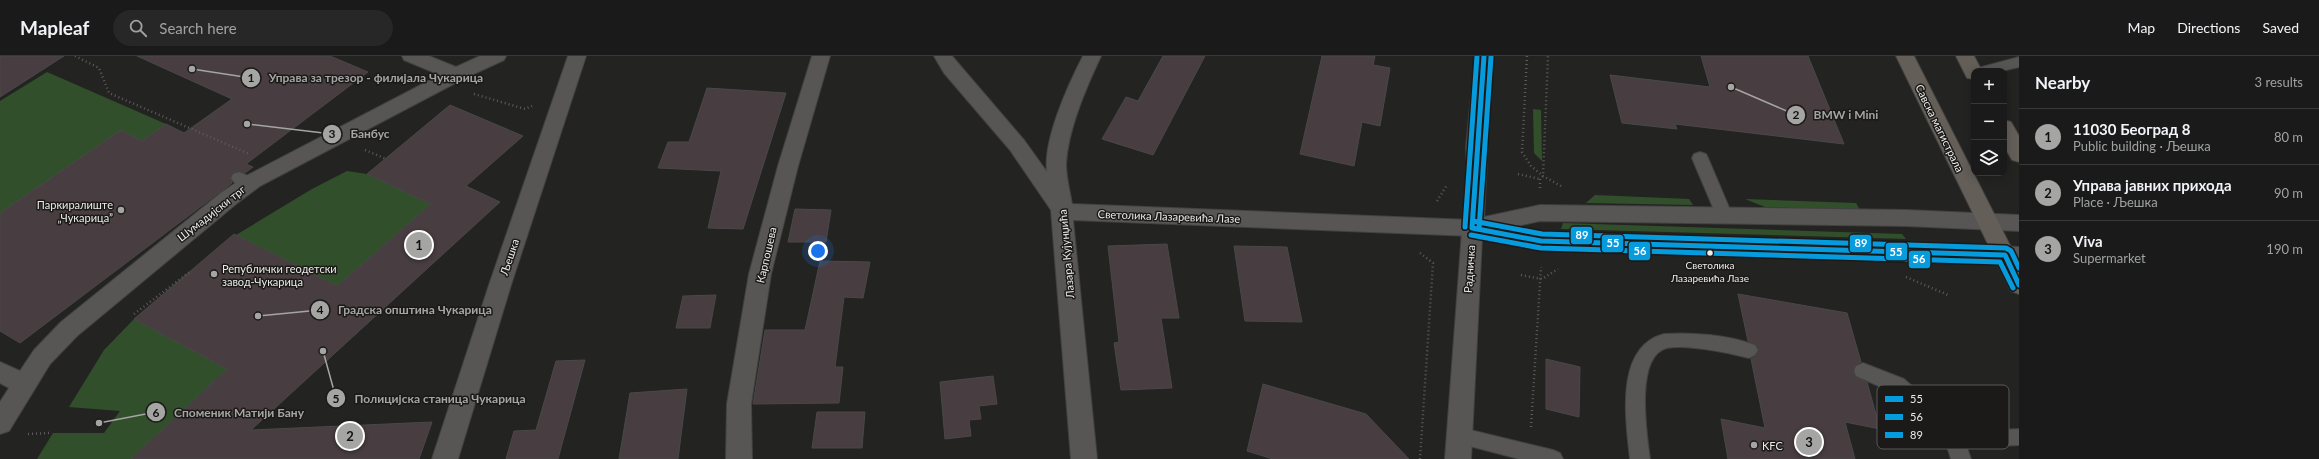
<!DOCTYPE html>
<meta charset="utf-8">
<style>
:root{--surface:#1a1a1a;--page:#272727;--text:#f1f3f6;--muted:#9fa1a2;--line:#383839;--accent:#a5a5a3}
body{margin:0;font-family:Lato,sans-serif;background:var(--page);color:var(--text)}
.controls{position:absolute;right:12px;top:12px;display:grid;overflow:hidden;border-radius:8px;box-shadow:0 2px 10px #0003}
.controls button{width:36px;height:36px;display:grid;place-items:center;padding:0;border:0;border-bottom:1px solid var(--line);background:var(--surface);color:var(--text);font:20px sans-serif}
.you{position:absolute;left:818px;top:195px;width:14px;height:14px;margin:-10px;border:3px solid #fff;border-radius:50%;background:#1a73e8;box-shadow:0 0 0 6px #1a73e833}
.badge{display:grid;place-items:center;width:26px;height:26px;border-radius:50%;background:var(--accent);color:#111;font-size:13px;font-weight:700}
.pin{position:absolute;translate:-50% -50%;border:2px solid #fff;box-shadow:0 1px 4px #0006}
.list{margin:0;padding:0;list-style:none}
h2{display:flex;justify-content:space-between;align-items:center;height:52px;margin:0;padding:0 16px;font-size:17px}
h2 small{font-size:13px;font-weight:400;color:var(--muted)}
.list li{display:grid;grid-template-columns:26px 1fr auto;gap:12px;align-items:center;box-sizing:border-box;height:56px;padding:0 16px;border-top:1px solid var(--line)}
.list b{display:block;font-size:15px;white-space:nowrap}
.list p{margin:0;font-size:13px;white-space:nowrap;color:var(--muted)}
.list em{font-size:13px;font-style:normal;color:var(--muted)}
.icon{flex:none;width:22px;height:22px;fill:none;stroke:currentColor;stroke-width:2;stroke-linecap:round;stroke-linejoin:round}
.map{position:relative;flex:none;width:2019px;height:403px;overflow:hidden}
header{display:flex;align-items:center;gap:24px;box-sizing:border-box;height:56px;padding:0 20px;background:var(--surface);border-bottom:1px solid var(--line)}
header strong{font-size:19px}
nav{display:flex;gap:22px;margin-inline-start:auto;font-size:14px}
.search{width:280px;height:36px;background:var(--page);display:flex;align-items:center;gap:10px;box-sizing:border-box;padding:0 14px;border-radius:22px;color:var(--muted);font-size:15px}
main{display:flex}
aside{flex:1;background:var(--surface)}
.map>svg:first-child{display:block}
.green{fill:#324f2b}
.building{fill:#483d41;stroke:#494848}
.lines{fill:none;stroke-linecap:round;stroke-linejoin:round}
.lane-casing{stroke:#414140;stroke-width:2}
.street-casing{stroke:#414140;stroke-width:2}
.secondary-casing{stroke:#414140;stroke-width:2}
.primary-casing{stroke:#414140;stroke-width:2}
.path{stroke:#5d5c5b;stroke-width:2.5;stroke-dasharray:1 3;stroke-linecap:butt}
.lane{fill:#575655;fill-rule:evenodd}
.street{fill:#575655;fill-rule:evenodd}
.secondary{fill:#575655;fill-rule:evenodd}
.primary{fill:#645e58;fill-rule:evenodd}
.bus-1-casing{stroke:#1b1a18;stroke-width:8}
.bus-2-casing{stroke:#1b1a18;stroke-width:8}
.bus-3-casing{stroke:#1b1a18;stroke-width:8}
.bus-1{stroke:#069bdc;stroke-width:5}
.bus-2{stroke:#069bdc;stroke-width:5}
.bus-3{stroke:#069bdc;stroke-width:5}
.poi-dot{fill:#a5a5a3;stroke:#1b1a18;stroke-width:1.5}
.bus-dot{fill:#ebebe9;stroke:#1b1a18;stroke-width:1.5}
.labels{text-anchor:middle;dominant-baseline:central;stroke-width:3;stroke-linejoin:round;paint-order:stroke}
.bus-label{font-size:10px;fill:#ebebe9;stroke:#1b1a18}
.street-label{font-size:11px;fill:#ebebe9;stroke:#1b1a18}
.poi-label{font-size:11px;fill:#ebebe9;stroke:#1b1a18;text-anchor:start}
.key{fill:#1b1a18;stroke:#595957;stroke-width:1}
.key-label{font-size:11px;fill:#ebebe9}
.leader{fill:none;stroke:#a5a5a3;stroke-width:1.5}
.callout-dot{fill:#a5a5a3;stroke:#1b1a18;stroke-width:1.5}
.mark-label{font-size:12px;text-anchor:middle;font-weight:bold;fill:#111}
.callout-label{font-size:12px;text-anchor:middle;font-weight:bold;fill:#a5a5a3;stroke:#1b1a18;stroke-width:3;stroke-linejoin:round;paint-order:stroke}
.line-badge{stroke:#1b1a18;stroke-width:1.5}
.badge-label{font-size:11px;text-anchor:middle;font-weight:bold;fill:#fff}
</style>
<header>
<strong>Mapleaf</strong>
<div class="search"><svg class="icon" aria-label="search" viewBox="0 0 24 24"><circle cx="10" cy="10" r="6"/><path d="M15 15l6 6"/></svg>Search here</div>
<nav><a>Map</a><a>Directions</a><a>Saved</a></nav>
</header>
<main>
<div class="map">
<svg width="2019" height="403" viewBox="0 0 2019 403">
<rect width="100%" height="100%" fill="#232322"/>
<path class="green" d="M47 16 166 68 0 187V45Z
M1533 53 1541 54 1542 105 1534 97Z
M347 115 367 118 431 148 337 230 236 179 312 133Z
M1595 139 1689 143 1693 149 1586 147Z
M1745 143 1856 147 1860 154 1765 151Z
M1563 167 1902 178 1906 183 1561 173Z
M134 263 227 313 131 403H37L53 377H104L120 355 69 351 104 294Z"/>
<path class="building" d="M0 0H64L0 41Z
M137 0H330L368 16 246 108 253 111 245 117 239 115 233 117 230 121 232 127 20 287 0 275V157L121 74 142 85 166 68 184 77 232 43Z
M1163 0H1205L1153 99 1102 83 1126 41 1138 45Z
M1322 0H1375L1373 9 1390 12 1380 70 1362 66 1354 110 1300 98Z
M1701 0H1808L1844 88 1675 68 1677 73 1622 67 1610 19 1710 31Z
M707 32 786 37 743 173 708 172 721 115 658 112 668 86H689Z
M450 49 523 80 466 130 500 146 251 374 432 366 419 403H131L227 313 134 263 234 178 337 230 431 148 367 118Z
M795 153 831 154 826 186H788Z
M1167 188 1179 262H1161L1172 332 1121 334 1114 287 1119 286 1108 190Z
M1234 190 1287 191 1302 266 1245 265Z
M820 205 870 206 863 242 844 241 835 311H843L839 347 753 348 765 274H805Z
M1738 238 1847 257 1861 306 1855 309 1853 316 1855 321 1867 326 1880 373 1845 366 1855 403H1728L1721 363 1765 372 1751 303 1756 300 1759 293 1755 288 1748 285Z
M716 239 710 272H676L683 240Z
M1546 303 1580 311 1579 361 1546 353Z
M585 304 558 403H506L514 375 536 374 556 305Z
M993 320 997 348 979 350 981 363 969 364 971 380 945 383 940 326Z
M1263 328 1366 358 1409 403H1273L1247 395Z
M687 333 678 403H619L630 337Z
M817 356H865L862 392H812Z"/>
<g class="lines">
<g class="lane-casing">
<path id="lane" d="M2019 1V11L2002 15H1976L1978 12Z
M1700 96 1706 98 1708 102 1733 161 1731 165 1725 167 1719 165 1717 161 1692 102 1694 98Z
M239 116 256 123 258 127 256 131C247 134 235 130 231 122L233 118Z
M1664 278C1693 276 1728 279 1755 289L1758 294 1755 299 1749 302C1729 297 1687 288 1667 292 1634 300 1647 380 1650 403H1630C1626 365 1614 291 1664 278Z
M1863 307 1904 323 1958 371 1982 375 2019 373V389L1982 391 1966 389 1971 403H1951L1945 384 1890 335 1856 320 1854 315 1856 310Z
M1458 371 1553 394 1560 397 1563 403H1519L1458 387 1451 385 1448 379 1451 373Z"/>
</g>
<g class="street-casing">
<path id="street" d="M402 0H429L456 11 480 0H506L504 4 463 23 260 130 236 148 77 280 50 308 9 375 0 378V346L9 332 0 327V306L20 315 34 294 61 266 222 136 246 120 440 19 404 4Z
M812 0H830L798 110 771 218 751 348 752 403H726L727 348 749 218 778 110Z
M934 0H952L1024 84 1047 116C1043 84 1068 29 1083 0H1101C1086 32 1068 73 1066 108 1066 121 1070 136 1072 148L1472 164 1480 166 1483 172 1480 178 1472 180 1073 164 1097 403H1071L1051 154 1010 94 944 17Z"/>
</g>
<g class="secondary-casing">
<path id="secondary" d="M568 0H586L511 229 458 403H432L489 229Z
M1475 0H1493C1489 54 1487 107 1484 161L1540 149 1906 154 2019 159V175L1906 170 1540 165 1512 171 1541 177 1920 187 2019 191V209L1920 203 1541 193 1482 182 1471 403H1445L1467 108 1466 92Z"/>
</g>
<g class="primary-casing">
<path id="primary" d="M1896 0H1914L2019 207V238L2011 235 2008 229Z
M1956 0H1974L1982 15H1974V23L1967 22Z
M2004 64 2011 66 2019 80V106L2012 104 2004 90Z"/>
</g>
<path class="path" d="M75 0 99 12 109 37 249 98
M1527 0 1522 96 1531 110 1543 120 1561 130
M474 38 525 53 532 50
M365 94 386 103
M1518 118 1540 123
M1540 132V123L1543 120 1548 0
M1437 145 1447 129
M1420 197 1433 207 1420 403
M1521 219 1542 223 1558 213
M1906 221 1948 239
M134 258 191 215
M1531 371 1541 211
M28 378 49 377"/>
<use href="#lane" class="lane"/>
<use href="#street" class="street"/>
<use href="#secondary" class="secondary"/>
<use href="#primary" class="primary"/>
<g class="bus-1-casing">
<path id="bus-1" d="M1472 172 1541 185 2005 199 2019 229
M1472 172 1484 0"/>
</g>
<g class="bus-2-casing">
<path id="bus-2" d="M1479 173 1491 1
M1471 179 1541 192 2000 206 2013 232"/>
</g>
<g class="bus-3-casing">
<path id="bus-3" d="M1473 165 1542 178 2006 192 2011 195 2019 212
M1465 171 1477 0"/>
</g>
<use href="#bus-1" class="bus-1"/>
<use href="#bus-2" class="bus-2"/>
<use href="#bus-3" class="bus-3"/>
</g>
<g class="poi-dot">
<circle cx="121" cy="154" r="4"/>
<circle cx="214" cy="218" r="4"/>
<circle cx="1754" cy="389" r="4"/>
</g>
<circle class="bus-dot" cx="1710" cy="197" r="3.5"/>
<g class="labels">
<g class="bus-label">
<text x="1710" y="209">Светолика<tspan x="1710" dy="13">Лазаревића Лазе</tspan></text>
</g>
<g class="street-label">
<text transform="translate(1940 72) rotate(64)">Савска магистрала</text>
<text transform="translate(211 157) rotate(-38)">Шумадијски трг</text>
<text transform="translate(1169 160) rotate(2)">Светолика Лазаревића Лазе</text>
<text transform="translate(1066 198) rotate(-95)">Лазара Кујунџића</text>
<text transform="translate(766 199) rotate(-77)">Карпошева</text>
<text transform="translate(509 201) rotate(-71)">Љешка</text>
<text transform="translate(1469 213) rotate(-86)">Радничка</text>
</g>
<g class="poi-label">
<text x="113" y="148" text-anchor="end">Паркиралиште<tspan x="113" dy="13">„Чукарица”</tspan></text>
<text x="222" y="212">Републички геодетски<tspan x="222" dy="13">завод-Чукарица</tspan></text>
<text x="1762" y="389">KFC</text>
</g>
</g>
<rect x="1877" y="329" width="132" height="64" rx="6" class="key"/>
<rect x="1885" y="340" width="18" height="6" fill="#069bdc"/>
<rect x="1885" y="358" width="18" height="6" fill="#069bdc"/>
<rect x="1885" y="376" width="18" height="6" fill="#069bdc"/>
<g class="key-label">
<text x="1910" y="347">55</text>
<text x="1910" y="365">56</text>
<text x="1910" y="383">89</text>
</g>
<path class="leader" d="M192 13L251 22M1731 31L1796 59M247 68L332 78M258 260L320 254M323 295L336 342M99 367L156 356"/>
<g class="callout-dot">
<circle cx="192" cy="13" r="4"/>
<circle cx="1731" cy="31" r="4"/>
<circle cx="247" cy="68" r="4"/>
<circle cx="258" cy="260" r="4"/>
<circle cx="323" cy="295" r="4"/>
<circle cx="99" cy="367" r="4"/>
<circle cx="251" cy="22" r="10"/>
<circle cx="1796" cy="59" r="10"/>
<circle cx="332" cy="78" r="10"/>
<circle cx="320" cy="254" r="10"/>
<circle cx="336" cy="342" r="10"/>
<circle cx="156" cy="356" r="10"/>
</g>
<g class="mark-label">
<text x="251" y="26">1</text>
<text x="1796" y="63">2</text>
<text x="332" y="82">3</text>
<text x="320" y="258">4</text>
<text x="336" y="347">5</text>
<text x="156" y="361">6</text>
</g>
<g class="callout-label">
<text x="376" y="26">Управа за трезор - филијала Чукарица</text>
<text x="1846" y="63">BMW i Mini</text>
<text x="370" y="82">Банбус</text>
<text x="415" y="258">Градска општина Чукарица</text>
<text x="440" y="347">Полицијска станица Чукарица</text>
<text x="239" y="361">Споменик Матији Бану</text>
</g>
<g class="line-badge">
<rect x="1570" y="170" width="23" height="19" rx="4" fill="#069bdc"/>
<rect x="1601" y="178" width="23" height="19" rx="4" fill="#069bdc"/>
<rect x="1849" y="178" width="23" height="19" rx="4" fill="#069bdc"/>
<rect x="1628" y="185" width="23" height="20" rx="4" fill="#069bdc"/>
<rect x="1885" y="186" width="23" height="19" rx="4" fill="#069bdc"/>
<rect x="1908" y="194" width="23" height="19" rx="4" fill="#069bdc"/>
</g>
<g class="badge-label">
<text x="1582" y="183">89</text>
<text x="1613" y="191">55</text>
<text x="1861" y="191">89</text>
<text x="1640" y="199">56</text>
<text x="1896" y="200">55</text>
<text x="1919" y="207">56</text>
</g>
</svg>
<div class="controls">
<button>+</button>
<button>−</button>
<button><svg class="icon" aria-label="layers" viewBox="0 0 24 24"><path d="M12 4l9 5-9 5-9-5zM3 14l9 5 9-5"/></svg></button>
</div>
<div class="you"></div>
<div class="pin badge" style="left:419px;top:189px">1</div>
<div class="pin badge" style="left:350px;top:380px">2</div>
<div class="pin badge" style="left:1809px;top:386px">3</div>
</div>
<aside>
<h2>Nearby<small>3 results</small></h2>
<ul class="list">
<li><span class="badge">1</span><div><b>11030 Београд 8</b><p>Public building · Љешка</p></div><em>80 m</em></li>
<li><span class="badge">2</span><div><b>Управа јавних прихода</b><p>Place · Љешка</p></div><em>90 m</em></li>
<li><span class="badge">3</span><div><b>Viva</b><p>Supermarket</p></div><em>190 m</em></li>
</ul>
</aside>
</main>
